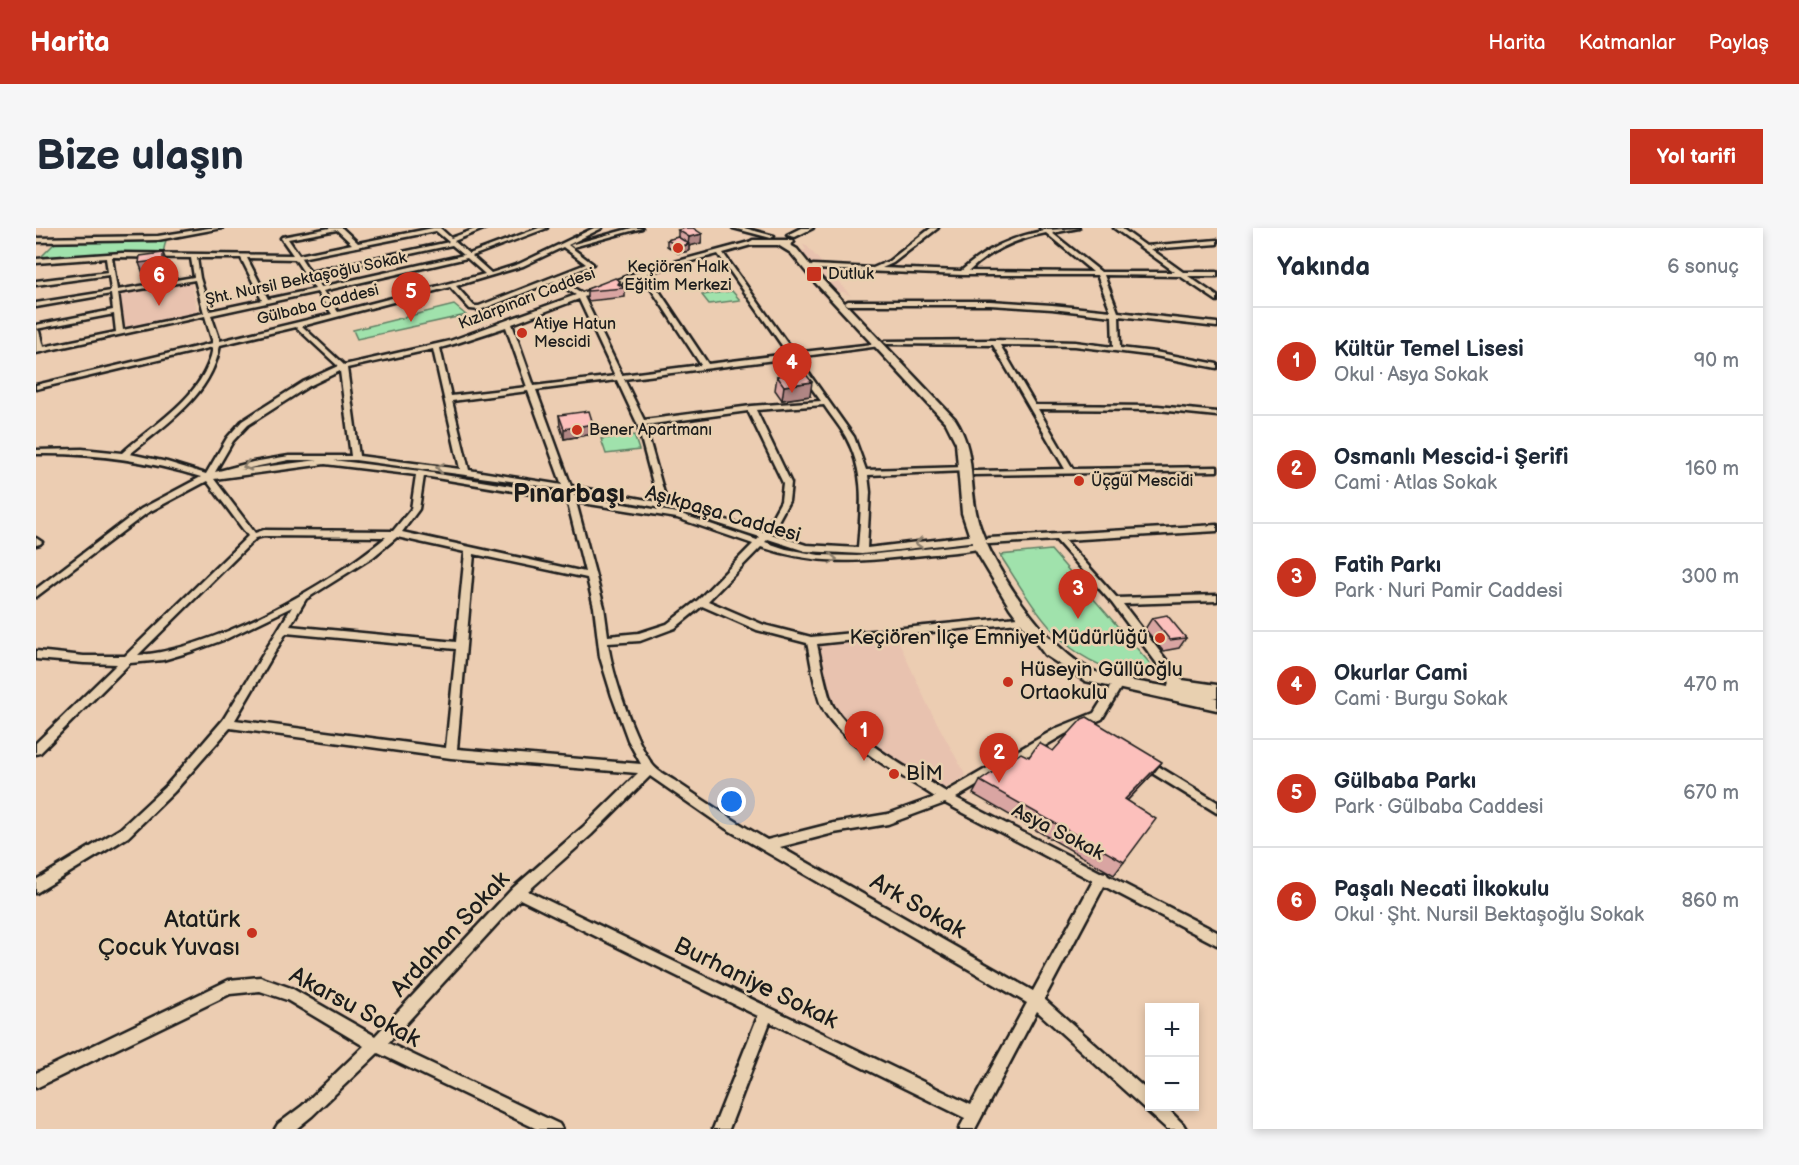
<!DOCTYPE html>
<html lang="tr">
<meta charset="utf-8">
<style>
:root{--surface:#fff;--page:#f6f6f7;--text:#1f2937;--muted:#747a83;--line:#e0e1e3;--accent:#c8321e}
body{margin:0;font-family:"Balsamiq Sans",sans-serif;background:var(--page);color:var(--text)}
.controls{position:absolute;right:18px;bottom:18px;display:grid;overflow:hidden;border-radius:0px;box-shadow:0 3px 9px #0003}
.controls button{width:54px;height:54px;display:grid;place-items:center;padding:0;border:0;border-bottom:2px solid var(--line);background:var(--surface);color:var(--text);font:30px sans-serif}
.you{position:absolute;left:696px;top:574px;width:21px;height:21px;margin:-15px;border:4px solid #fff;border-radius:50%;background:#1a73e8;box-shadow:0 0 0 9px #1a73e833}
.badge{display:grid;place-items:center;width:39px;height:39px;border-radius:50%;background:var(--accent);color:#fff;font-size:20px;font-weight:700}
.pin{position:absolute;translate:-50% -50px;filter:drop-shadow(0 2px 3px #0008)}
.pin::after{content:'';position:absolute;top:32px;width:21px;height:18px;background:inherit;clip-path:polygon(0 0,100% 0,50% 100%)}
.list{margin:0;padding:0;list-style:none}
h2{display:flex;justify-content:space-between;align-items:center;height:78px;margin:0;padding:0 24px;font-size:26px}
h2 small{font-size:20px;font-weight:400;color:var(--muted)}
.list li{display:grid;grid-template-columns:39px 1fr auto;gap:18px;align-items:center;box-sizing:border-box;height:108px;padding:0 24px;border-top:2px solid var(--line)}
.list b{display:block;font-size:22px;white-space:nowrap}
.list p{margin:0;font-size:20px;white-space:nowrap;color:var(--muted)}
.list em{font-size:20px;font-style:normal;color:var(--muted)}
.map{position:relative;flex:none;width:1181px;height:901px;overflow:hidden;border-radius:0px}
header{display:flex;align-items:center;gap:36px;box-sizing:border-box;height:84px;padding:0 30px;background:var(--accent);color:#fff}
header strong{font-size:28px}
nav{display:flex;gap:33px;margin-inline-start:auto;font-size:21px}
.intro{display:flex;align-items:center;justify-content:space-between;box-sizing:border-box;height:144px;padding:0 36px}
h1{margin:0;font-size:42px}
.button{padding:15px 27px;border-radius:0px;background:var(--accent);color:#fff;font-size:21px;font-weight:700}
main{display:flex;gap:36px;padding:0 36px}
aside{flex:1;background:var(--surface);border-radius:0px;box-shadow:0 3px 9px #0003}
.map>svg:first-child{display:block}
.built{fill:#e8c2af}
.green{fill:#a0e2ac;stroke:#5e7f64;stroke-width:1.5}
.lines{fill:none;stroke-linecap:round;stroke-linejoin:round}
.street-casing{stroke:#1c1c1c;stroke-width:5}
.primary-casing{stroke:#1c1c1c;stroke-width:5}
.street{fill:#e8d0b0;fill-rule:evenodd}
.primary{fill:#e8d0b0;fill-rule:evenodd}
.wall{fill:#d9a5a2;stroke:#1c1c1c;stroke-width:1.5}
.shaded-wall{fill:#b08684;stroke:#1c1c1c;stroke-width:1.5}
.building{fill:#fcc0bc;stroke:#1c1c1c;stroke-width:1.5}
.oneway{stroke:#8c7f6d}
.poi-dot{fill:#c8321e;stroke:#e8d0b0;stroke-width:2}
.labels{text-anchor:middle;dominant-baseline:central;stroke-width:5;stroke-linejoin:round;paint-order:stroke}
.far-poi-label{font-size:16px;fill:#1c1c1c;stroke:#e8d0b0;text-anchor:start}
.far-street-label{font-size:16px;fill:#1c1c1c;stroke:#e8d0b0}
.street-label{font-size:20px;fill:#1c1c1c;stroke:#e8d0b0}
.poi-label{font-size:20px;fill:#1c1c1c;stroke:#e8d0b0;text-anchor:start}
.near-street-label{font-size:24px;fill:#1c1c1c;stroke:#e8d0b0}
.near-poi-label{font-size:24px;fill:#1c1c1c;stroke:#e8d0b0;text-anchor:end}
.district-label{font-size:26px;font-weight:bold;fill:#1c1c1c;stroke:#e8d0b0}
</style>
<header>
<strong>Harita</strong>
<nav><a>Harita</a><a>Katmanlar</a><a>Paylaş</a></nav>
</header>
<div class="intro"><h1>Bize ulaşın</h1><a class="button">Yol tarifi</a></div>
<main>
<div class="map">
<svg width="1181" height="901" viewBox="0 0 1181 901">
<rect width="100%" height="100%" fill="#eccdb2"/>
<filter id="ink" filterUnits="userSpaceOnUse"><feTurbulence type="fractalNoise" baseFrequency=".0167" numOctaves="2"/><feDisplacementMap in="SourceGraphic" scale="12" xChannelSelector="R" yChannelSelector="G"/><feConvolveMatrix kernelMatrix="1 2 1 2 8 2 1 2 1" color-interpolation-filters="sRGB"/></filter>
<g filter="url(#ink)">
<path class="built" d="M767 17H770L815 68 807 64 790 66 793 71H789L747 19 754 23 770 22Z
M155 53 162 87 90 102 83 68 88 65Z
M861 410 893 480 930 548 906 562 830 512 799 483 780 415Z"/>
<path class="green" d="M130 12 127 25 3 31 20 14Z
M696 63 704 72 673 76 666 67Z
M418 77 430 87 321 111 317 102Z
M598 207 603 222 570 226 565 211Z
M1015 322 1118 440V441L1108 448C1029 440 1003 387 964 327Z"/>
<g class="lines">
<g class="street-casing">
<path id="street" d="M173 0H186L122 12 0 14V10L122 8Z
M294 0H306L322 15 397 0H404L415 10 442 0H450L418 13 433 26 503 0H511L436 28 455 45 483 36 558 0H566L532 17 557 36 523 51 546 65 605 43 717 13 719 14V16L687 25 758 125 846 115V117L844 118 761 129 818 209 830 242 930 239 934 241 930 243 832 247 834 264 831 320 941 307 946 310 941 313 826 326 769 323 732 311 729 314 750 321 783 327 821 328 944 315 949 318 947 320C928 324 907 325 888 327 827 333 785 339 725 319L672 373 728 397 775 409 991 388 994 389 996 391 991 394 781 416C784 430 791 467 797 478 819 513 876 542 910 564L1021 500 1058 485 1078 453H1086L1087 456 1066 491 1029 506 920 570 1064 644 1070 645 1072 648 1181 704V717L1068 658 1008 771 1114 865V878H1129L1147 896 1150 901H1131L1001 783 939 901H923L929 890 734 794 693 901H677L722 788 484 671 352 815 523 896 526 901H501L342 825 276 888 260 901H239L242 896 266 878 328 818 251 772 224 763 194 766 0 860V845L193 752 224 749 255 760 339 808 477 660 547 599 602 545 415 530 194 500 138 564 92 609 0 665V652L84 601 130 558 187 492 256 379 190 411 157 423 127 432 94 435 4 525 0 526V515L81 436 48 435 0 431V423L48 428H89L212 308 171 253 111 285 0 369V361L105 281 165 249C110 232 57 225 0 226V222L46 221 86 225C120 194 169 168 177 119L0 161V157L177 115 169 88 0 125V97L77 82 75 66 0 79V75L75 63 73 47 0 57V53L72 44 70 30 0 35V31L86 25 257 27 245 10 246 9ZM301 2 316 16 263 27 252 11ZM400 3 413 14 274 44 265 30ZM416 17 428 27 285 59 276 47ZM527 19 550 36 443 78H438L420 58 487 38ZM682 26 752 126 672 136 611 45ZM76 29 155 30 158 49 81 62ZM161 30H205L226 72 174 83 164 50ZM211 30 259 31 279 61 232 71ZM431 30 449 46 302 84 287 63ZM606 47 665 137 586 147 548 69ZM159 52 168 85 87 102 82 65ZM518 53 540 67 414 113 308 137 266 98 414 59 434 81 444 82ZM281 64 296 86 184 113 175 87ZM543 71 579 148 498 158 476 96ZM78 86 80 104 7 119 3 103 0 101ZM260 99 302 138 267 154 206 193 191 210 170 246 131 234 94 226C130 196 176 167 184 117ZM470 99 491 159 415 168 404 120 418 116ZM397 121 424 241 323 228 311 140ZM754 130 785 173 715 178 608 192 588 151ZM304 143 315 228H253L217 234 179 244 197 213 212 197 273 158ZM581 152 601 195 622 274 535 258 500 162ZM492 163 526 257 433 242 416 173ZM788 177C795 188 804 198 810 209 830 246 825 280 822 320L770 317 735 306 753 273 755 255 720 182ZM712 183 747 255 745 273 728 304 661 283 631 276 609 197ZM253 232H282L204 242ZM297 232H319L474 253 528 262 529 267 384 243ZM289 236 380 247 375 281 357 303 228 302 219 305 178 251ZM388 248 531 272 549 344 366 304 383 281ZM537 264 610 277 656 287 724 309 721 312 642 285 538 268ZM540 274 641 290 717 316 662 372 631 396 603 405 572 408 568 379ZM228 308 350 309C291 358 180 421 102 427L220 310ZM361 309 429 324 420 414 254 398 270 371 337 329ZM438 326 551 350 558 379 564 429 576 468 592 512 605 536 421 521ZM666 378 721 402 771 415C775 432 779 465 786 479 804 515 866 547 899 569L852 586 798 595 731 612C700 594 671 575 642 555 634 549 621 544 616 536 598 511 576 446 572 415L604 413 639 400ZM250 405 420 421 410 520 199 492ZM614 548 689 600 991 775 935 877 492 663 555 607ZM909 575 1057 653 997 763 744 619 798 605 852 596Z
M596 0H606L537 19 534 17Z
M697 0H708L738 8 735 10Z
M895 0H902L857 35 846 40 925 43C950 21 975 9 1007 3L1004 0 1013 2 1043 0 1016 5 1065 44H1139L1078 0H1085L1110 18 1181 12V16L1115 21 1147 44H1181V48H1152L1181 68V73L1144 48 1068 47 1082 84 1181 95V99L1083 88 1084 120 1119 124 1181 136V140L1119 128 1039 118 964 117 999 177 1122 178 1181 184V188L1122 182 1002 181 1037 241 1181 239V243L937 247V243H940L1029 241 957 117 851 116 848 114 849 113 959 112 1039 114 1077 119 1076 88 1016 81 954 77H812L809 75 812 73H954L1016 77 1075 83 1061 47H927L777 41 774 39 777 37 837 40 853 33ZM1010 5 1057 44 933 43C955 22 980 11 1010 5Z
M1181 297V303L1029 312 1081 370 1181 367V373L1087 376 1148 455 1149 458 1148 461H1140L1076 375 1020 312 953 316 948 313 953 310Z
M0 310 6 314 4 316 0 317Z
M1107 529 1181 574V585L1103 537 1101 534 1103 531Z"/>
</g>
<g class="primary-casing">
<path id="primary" d="M765 0H777L759 9 751 7Z
M717 12H756L758 14 754 17 761 21 781 46 919 191C939 222 933 250 940 284 949 332 1014 427 1060 444 1082 452 1109 454 1132 459L1133 453 1139 451 1181 457V469H1177L1181 470V482L1049 453 1009 427 974 380 937 318 926 285 920 215 910 195 775 50 755 25 742 17H714L712 15Z"/>
</g>
<use href="#street" class="street"/>
<use href="#primary" class="primary"/>
</g>
<path class="wall" d="M642 2 666 6 665 15 653 18V23L642 25 631 18V12L642 9Z
M584 53V56L589 60V69L552 73 551 70V61Z
M741 148 774 168 746 172 739 162Z
M523 187 557 196 558 206 528 211 524 198Z
M1116 390 1150 410 1143 420 1127 423 1109 401Z
M1017 523 1116 547 1091 573 1088 634 1078 647 937 566 944 553 993 529Z"/>
<path class="shaded-wall" d="M666 6 665 15 653 18V23L642 25 643 19 652 17 653 9Z
M127 25 132 37V45L108 48 103 35Z
M776 154 774 168 746 172 748 158Z
M557 196 558 206 528 211V201Z
M1126 534 1116 547 1079 585 1089 571Z"/>
<path class="building" d="M650 0H657L666 6 653 9 642 2Z
M642 9 653 16 643 19 631 12Z
M127 25V32L103 35 104 28Z
M579 50 584 53 582 56 589 60 552 63 551 61Z
M768 144 776 154 748 158 741 148Z
M553 183 557 196 528 201 523 187Z
M1131 387 1150 410 1134 412 1116 390Z
M1051 489 1126 534 1089 571 1120 591 1088 634 944 553 985 525 993 529 1003 515 1017 523 1046 491Z"/>
<defs><path id="oneway-chevron" d="M-2-3.5L2.5 0L-2 3.5" fill="none" stroke-width="1.6" stroke-linecap="round" stroke-linejoin="round" transform="scale(1.5)"/></defs>
<g class="oneway">
<use href="#oneway-chevron" transform="translate(211 238) rotate(166)"/>
<use href="#oneway-chevron" transform="translate(404 240) rotate(-171)"/>
<use href="#oneway-chevron" transform="translate(883 315) rotate(175)"/>
<use href="#oneway-chevron" transform="translate(797 331) rotate(2)"/>
</g>
</g>
<g class="poi-dot">
<circle cx="642" cy="20" r="6"/>
<rect x="770" y="38" width="16" height="16" rx="3"/>
<circle cx="486" cy="105" r="6"/>
<circle cx="541" cy="202" r="6"/>
<circle cx="1043" cy="253" r="6"/>
<circle cx="1124" cy="410" r="6"/>
<circle cx="972" cy="454" r="6"/>
<circle cx="858" cy="546" r="6"/>
<circle cx="216" cy="705" r="6"/>
</g>
<g class="labels">
<g class="far-poi-label">
<text x="642" y="39" text-anchor="middle">Keçiören Halk<tspan x="642" dy="18">Eğitim Merkezi</tspan></text>
<text x="792" y="46">Dutluk</text>
<text x="498" y="96">Atiye Hatun<tspan x="498" dy="18">Mescidi</tspan></text>
<text x="553" y="202">Bener Apartmanı</text>
<text x="1055" y="253">Üçgül Mescidi</text>
</g>
<g class="far-street-label">
<text transform="translate(270 51) rotate(-12)">Şht. Nursil Bektaşoğlu Sokak</text>
<text transform="translate(491 71) rotate(-21)">Kızlarpınarı Caddesi</text>
<text transform="translate(282 77) rotate(-14)">Gülbaba Caddesi</text>
</g>
<g class="street-label">
<text transform="translate(687 286) rotate(16)">Aşıkpaşa Caddesi</text>
<text transform="translate(1022 604) rotate(27)">Asya Sokak</text>
</g>
<g class="poi-label">
<text x="1112" y="410" text-anchor="end">Keçiören İlçe Emniyet Müdürlüğü</text>
<text x="984" y="442">Hüseyin Güllüoğlu<tspan x="984" dy="23">Ortaokulu</tspan></text>
<text x="870" y="546">BİM</text>
</g>
<g class="near-street-label">
<text transform="translate(882 678) rotate(30)">Ark Sokak</text>
<text transform="translate(414 706) rotate(-47)">Ardahan Sokak</text>
<text transform="translate(720 755) rotate(26)">Burhaniye Sokak</text>
<text transform="translate(319 779) rotate(28)">Akarsu Sokak</text>
</g>
<g class="near-poi-label">
<text x="204" y="691">Atatürk<tspan x="204" dy="28">Çocuk Yuvası</tspan></text>
</g>
<g class="district-label">
<text x="533" y="266">Pınarbaşı</text>
</g>
</g>
</svg>
<div class="controls">
<button>+</button>
<button>−</button>
</div>
<div class="you"></div>
<div class="pin badge" style="left:828px;top:533px">1</div>
<div class="pin badge" style="left:963px;top:555px">2</div>
<div class="pin badge" style="left:1042px;top:391px">3</div>
<div class="pin badge" style="left:756px;top:165px">4</div>
<div class="pin badge" style="left:375px;top:94px">5</div>
<div class="pin badge" style="left:123px;top:78px">6</div>
</div>
<aside>
<h2>Yakında<small>6 sonuç</small></h2>
<ul class="list">
<li><span class="badge">1</span><div><b>Kültür Temel Lisesi</b><p>Okul · Asya Sokak</p></div><em>90 m</em></li>
<li><span class="badge">2</span><div><b>Osmanlı Mescid-i Şerifi</b><p>Cami · Atlas Sokak</p></div><em>160 m</em></li>
<li><span class="badge">3</span><div><b>Fatih Parkı</b><p>Park · Nuri Pamir Caddesi</p></div><em>300 m</em></li>
<li><span class="badge">4</span><div><b>Okurlar Cami</b><p>Cami · Burgu Sokak</p></div><em>470 m</em></li>
<li><span class="badge">5</span><div><b>Gülbaba Parkı</b><p>Park · Gülbaba Caddesi</p></div><em>670 m</em></li>
<li><span class="badge">6</span><div><b>Paşalı Necati İlkokulu</b><p>Okul · Şht. Nursil Bektaşoğlu Sokak</p></div><em>860 m</em></li>
</ul>
</aside>
</main>
